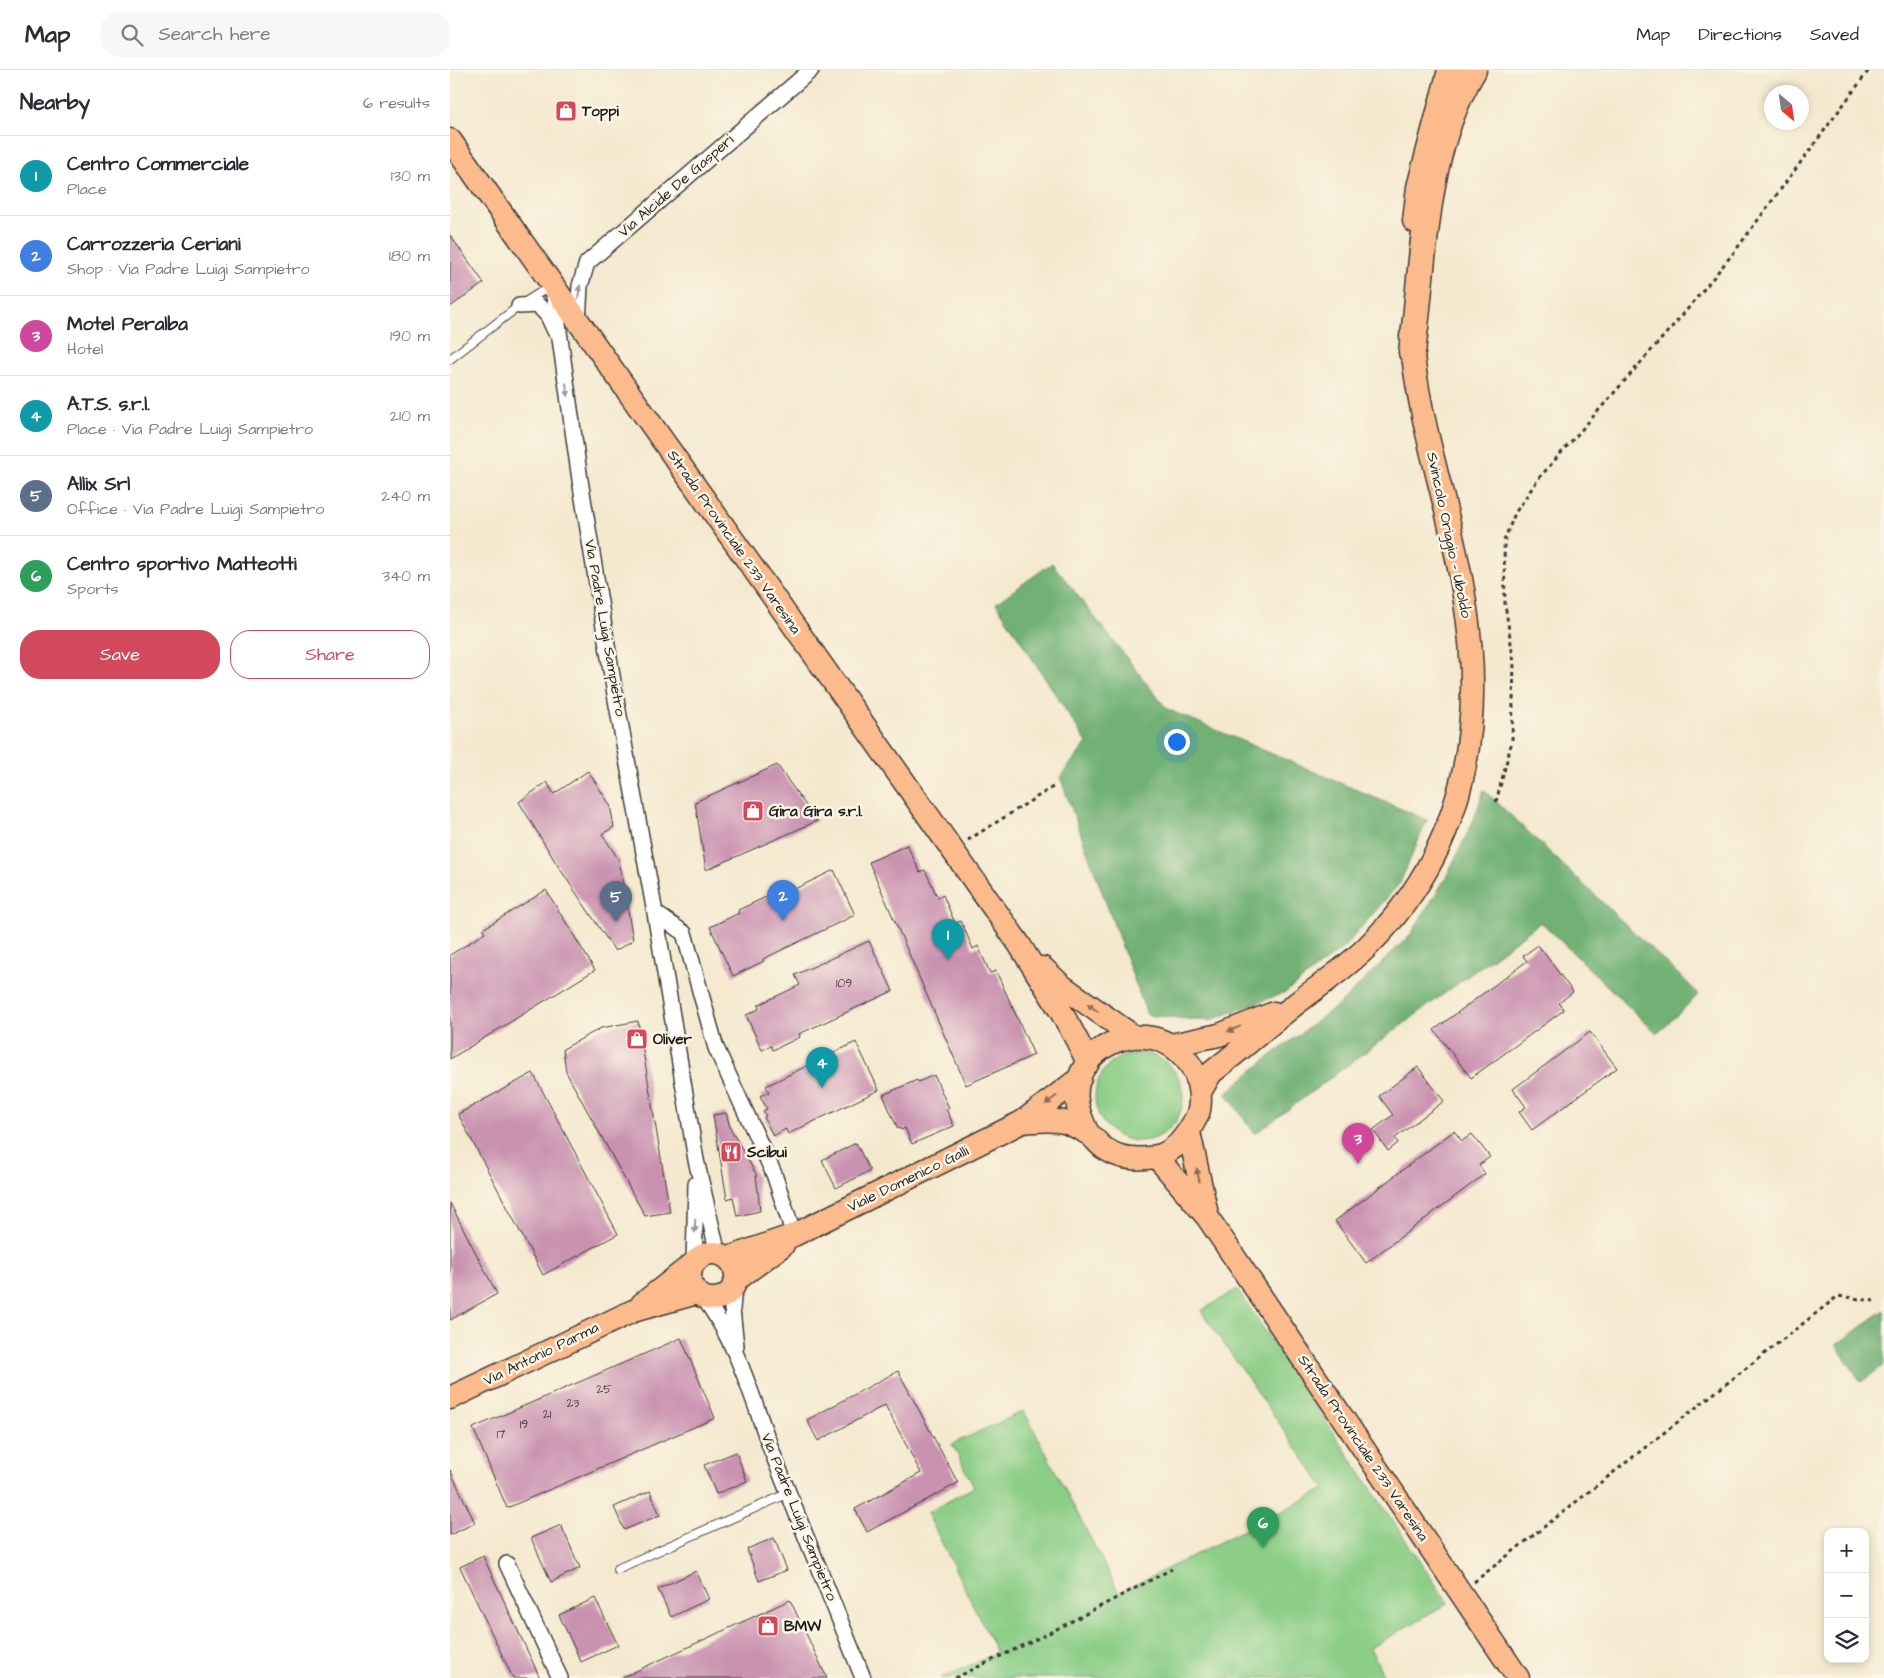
<!DOCTYPE html>
<meta charset="utf-8">
<style>
:root{--surface:#fff;--page:#f7f7f7;--text:#2b2b33;--muted:#7c7c81;--line:#e1e1e2;--accent:#d1495b}
body{margin:0;font-family:"Architects Daughter",sans-serif;background:var(--page);color:var(--text)}
.controls{position:absolute;right:15px;bottom:15px;display:grid;overflow:hidden;border-radius:10px;box-shadow:0 2px 8px #0003}
.controls button{width:45px;height:45px;display:grid;place-items:center;padding:0;border:0;border-bottom:1px solid var(--line);background:var(--surface);color:var(--text);font:25px sans-serif}
.compass{position:absolute;left:1314px;top:15px;width:45px;height:45px;border-radius:50%;background:var(--surface);box-shadow:0 2px 8px #0003;rotate:151deg}
.you{position:absolute;left:726px;top:671px;width:18px;height:18px;margin:-12px;border:4px solid #fff;border-radius:50%;background:#1a73e8;box-shadow:0 0 0 8px #1a73e833}
.badge{display:grid;place-items:center;width:32px;height:32px;border-radius:50%;background:var(--accent);color:#fff;font-size:16px;font-weight:700}
.pin{position:absolute;translate:-50% -41px;filter:drop-shadow(0 1px 2px #0008)}
.pin::after{content:'';position:absolute;top:26px;width:18px;height:15px;background:inherit;clip-path:polygon(0 0,100% 0,50% 100%)}
.list{margin:0;padding:0;list-style:none}
h2{display:flex;justify-content:space-between;align-items:center;height:65px;margin:0;padding:0 20px;font-size:21px}
h2 small{font-size:16px;font-weight:400;color:var(--muted)}
.list li{display:grid;grid-template-columns:32px 1fr auto;gap:15px;align-items:center;box-sizing:border-box;height:80px;padding:0 20px;border-top:1px solid var(--line)}
.list b{display:block;font-size:19px;white-space:nowrap}
.list p{margin:0;font-size:16px;white-space:nowrap;color:var(--muted)}
.list em{font-size:16px;font-style:normal;color:var(--muted)}
.actions{display:flex;gap:10px;padding:15px 20px}
.actions a{flex:1;padding:11px 0;border:1px solid var(--accent);border-radius:20px;text-align:center;font-size:18px;color:var(--accent)}
.actions .main{background:var(--accent);color:#fff}
.icon{flex:none;width:28px;height:28px;fill:none;stroke:currentColor;stroke-width:2;stroke-linecap:round;stroke-linejoin:round}
.map{position:relative;flex:none;width:1434px;height:1608px;overflow:hidden}
header{display:flex;align-items:center;gap:30px;box-sizing:border-box;height:70px;padding:0 25px;background:var(--surface);border-bottom:1px solid var(--line)}
header strong{font-size:24px}
nav{display:flex;gap:28px;margin-inline-start:auto;font-size:18px}
.search{width:350px;height:45px;background:var(--page);display:flex;align-items:center;gap:12px;box-sizing:border-box;padding:0 18px;border-radius:20px;color:var(--muted);font-size:19px}
main{display:flex}
aside{flex:1;background:var(--surface)}
.map>svg:first-child{display:block}
.green{fill:#8cce87;stroke:#547552}
.forest{fill:#71b174;stroke:#466648}
.building{fill:#c992b0}
.lines{fill:none;stroke-linecap:round;stroke-linejoin:round}
.lane-casing{stroke:#3c3b37;stroke-width:10}
.street-casing{stroke:#3c3b37;stroke-width:18}
.primary-casing{stroke:#3c3b37;stroke-width:25}
.highway-casing{stroke:#3c3b37;stroke-width:29}
.path{stroke:#3c3b37;stroke-width:3;stroke-dasharray:4 4;stroke-linecap:butt}
.lane{stroke:#fff;stroke-width:8}
.street{stroke:#fff;stroke-width:15}
.primary{stroke:#fbbb8d;stroke-width:22}
.highway{stroke:#fbbb8d;stroke-width:26}
.oneway{fill:#999}
.oneway2{fill:#8c6c54}
.labels{text-anchor:middle;dominant-baseline:central;stroke-width:5;stroke-linejoin:round;paint-order:stroke}
.number-label{font-size:12px;fill:#473a41}
.poi-label{font-size:15px;font-weight:bold;fill:#1c1c1c;stroke:#fcf5e5;text-anchor:start}
.street-label{font-size:15px;fill:#1c1c1c;stroke:#fcf5e5}
</style>
<header>
<strong>Map</strong>
<div class="search"><svg class="icon" aria-label="search" viewBox="0 0 24 24"><circle cx="10" cy="10" r="6"/><path d="M15 15l6 6"/></svg>Search here</div>
<nav><a>Map</a><a>Directions</a><a>Saved</a></nav>
</header>
<main>
<aside>
<h2>Nearby<small>6 results</small></h2>
<ul class="list">
<li><span class="badge" style="background:#0f9aa8">1</span><div><b>Centro Commerciale</b><p>Place</p></div><em>130 m</em></li>
<li><span class="badge" style="background:#3f7fe0">2</span><div><b>Carrozzeria Ceriani</b><p>Shop · Via Padre Luigi Sampietro</p></div><em>180 m</em></li>
<li><span class="badge" style="background:#d1479c">3</span><div><b>Motel Peralba</b><p>Hotel</p></div><em>190 m</em></li>
<li><span class="badge" style="background:#0f9aa8">4</span><div><b>A.T.S. s.r.l.</b><p>Place · Via Padre Luigi Sampietro</p></div><em>210 m</em></li>
<li><span class="badge" style="background:#5c6f8a">5</span><div><b>Allix Srl</b><p>Office · Via Padre Luigi Sampietro</p></div><em>240 m</em></li>
<li><span class="badge" style="background:#2e9e5b">6</span><div><b>Centro sportivo Matteotti</b><p>Sports</p></div><em>340 m</em></li>
</ul>
<div class="actions"><a class="main">Save</a><a>Share</a></div>
</aside>
<div class="map">
<svg width="1434" height="1608" viewBox="0 0 1434 1608">
<rect width="100%" height="100%" fill="#fcf5e5"/>
<filter id="ink" filterUnits="userSpaceOnUse"><feTurbulence type="fractalNoise" baseFrequency=".02" numOctaves="2"/><feDisplacementMap in="SourceGraphic" scale="10" xChannelSelector="R" yChannelSelector="G"/><feConvolveMatrix kernelMatrix="1 2 1 2 8 2 1 2 1" color-interpolation-filters="sRGB"/></filter>
<filter id="wash" filterUnits="userSpaceOnUse"><feTurbulence type="fractalNoise" baseFrequency=".0096" numOctaves="4" result="noise"/><feDisplacementMap in="SourceGraphic" scale="20" xChannelSelector="R" yChannelSelector="G"/><feGaussianBlur stdDeviation="1.12" result="paint"/><feColorMatrix in="noise" values="0 0 0 0 0 0 0 0 0 0 0 0 0 0 0 0 0 1.4 0 .05"/><feComposite in="paint" operator="in"/></filter>
<g filter="url(#wash)">
<rect width="100%" height="100%" fill="#f4e9cf"/>
<path class="green" d="M645 1027a44 44 0 1 1 88 0a44 44 0 1 1-88 0Z
M787 1219 998 1533 920 1578 935 1608H491L547 1583 477 1443 524 1417 502 1374 574 1341 669 1523 875 1419 751 1241Z"/>
<path class="forest" d="M602 493 717 639 977 750 950 813 894 877 836 922 759 951 697 945 610 707 637 673 546 533Z
M1034 720 1249 924 1207 964 1091 852 805 1064 776 1023 814 991 891 933 961 864 995 809 1023 752Z
M1434 1240V1295L1411 1312 1386 1275Z"/>
<g id="blocks">
<path class="building" d="M0 165 34 213 0 237Z
M327 695 367 751 256 800 245 732Z
M138 701 160 735 164 757 152 764 169 790 183 870 165 881 106 793 69 732 97 712 104 724Z
M457 775 470 802 475 800 488 828 493 825 505 853 511 851 523 879 528 876 540 903 546 901 584 985 516 1015 419 792Z
M384 800 405 845 313 889 314 891 283 906 260 857 289 843 288 840 318 826 320 831Z
M96 820 145 900 0 989V885L35 863 33 859Z
M419 871 443 921 349 964 350 967 323 980 321 976 312 980 296 945 309 939 308 935 350 915 345 905Z
M1088 875 1123 922 1109 933 1114 940 1021 1008 984 960 1077 891 1073 886Z
M188 951 220 1142 195 1146 116 1002 113 979 151 958Z
M1140 962 1167 998 1082 1060 1069 1042 1076 1037 1063 1019Z
M406 972 429 1020 338 1064 336 1059 323 1066 314 1047 316 1046 313 1041 317 1039 310 1026 319 1022 316 1016Z
M968 997 994 1031 945 1068 948 1073 938 1081 923 1060 943 1045 929 1026Z
M83 1003 168 1164 93 1205 8 1044Z
M484 1005 499 1038 496 1039 504 1056 462 1074 455 1058 451 1060 450 1058 448 1059 433 1025 467 1010 468 1012Z
M276 1043 281 1060 306 1104 310 1141 287 1146 283 1127 277 1129 263 1045Z
M1004 1061 1012 1071 1022 1064 1040 1087 1029 1095 1035 1104 916 1193 885 1151Z
M406 1073 420 1101 386 1118 372 1090Z
M0 1133 47 1224 0 1250Z
M231 1268 265 1348 57 1438 23 1358Z
M448 1301 508 1413 417 1462 405 1439 471 1403 435 1335 368 1371 357 1350Z
M286 1382 297 1411 266 1424 254 1395Z
M0 1400 25 1453 0 1465Z
M200 1421 210 1445 174 1460 164 1437Z
M111 1455 130 1498 101 1512 81 1468Z
M324 1468 337 1500 309 1511 297 1479Z
M33 1486 90 1608H63L10 1497Z
M246 1501 259 1529 221 1547 208 1519Z
M145 1528 168 1575 131 1592 109 1545Z
M340 1530 377 1608H171L225 1583Z"/>
</g>
</g>
<g filter="url(#ink)">
<use href="#blocks" fill-opacity="0" stroke="#3c3b37" stroke-width="1"/>
<g class="lines">
<g class="lane-casing">
<path id="lane" d="M0 289 69 236 102 215
M167 1499 339 1423"/>
</g>
<g class="street-casing">
<path id="street" d="M103 219 130 410 165 624 205 843 246 1090 268 1184
M69 236 88 235 98 246 105 261
M128 252 130 216 137 193 361 0
M205 843 234 863 266 978 324 1104 344 1165
M244 1193 246 1114
M284 1216 282 1239 286 1276
M253 1227C287 1272 302 1327 321 1379 351 1456 383 1532 413 1608
M57 1494 110 1608"/>
</g>
<g class="primary-casing">
<path id="primary" d="M0 70 569 874C593 913 619 951 638 993
M964 151 968 117 999 0
M593 898 612 916 683 966
M721 975 769 965 824 943
M750 1022 761 1003C790 980 818 956 847 933 870 915 896 898 917 877 1013 782 1036 662 1015 532 1002 443 968 356 961 266
M572 1052C586 1051 604 1048 617 1053 624 1056 631 1059 637 1063 644 1067 648 1074 654 1078 669 1089 688 1090 705 1087 726 1082 738 1064 747 1046 752 1035 750 1021 747 1009 744 998 737 989 728 981 690 947 621 978 627 1031 628 1043 633 1053 638 1063
M739 1062 757 1144
M706 1086 758 1148 1068 1608
M240 1206a23 23 0 1 1 46 0a23 23 0 1 1-46 0Z
M278 1188 344 1165 572 1052 630 1008
M286 1210 333 1175
M192 1234 244 1193
M0 1328 183 1241 247 1223"/>
</g>
<g class="highway-casing">
<path id="highway" d="M962 282C975 187 972 85 1023 0"/>
</g>
<path class="path" d="M1046 732 1062 671 1064 593 1055 534 1054 471 1065 443 1089 408 1236 241 1285 181 1419 0
M518 770 606 715
M1024 1512 1388 1226 1424 1231
M505 1608 601 1562 722 1499"/>
<use href="#lane" class="lane"/>
<use href="#street" class="street"/>
<use href="#primary" class="primary"/>
<use href="#highway" class="highway"/>
</g>
<defs><path id="oneway-solid" d="M-6-.8H1V-3.2L6.5 0L1 3.2V.8H-6Z" transform="scale(1.25)"/></defs>
<g class="oneway">
<use href="#oneway-solid" transform="translate(129 222) rotate(-83)"/>
<use href="#oneway-solid" transform="translate(117 320) rotate(82)"/>
<use href="#oneway-solid" transform="translate(245 1156) rotate(91)"/>
</g>
<g class="oneway2">
<use href="#oneway-solid" transform="translate(643 938) rotate(-145)"/>
<use href="#oneway-solid" transform="translate(784 959) rotate(158)"/>
<use href="#oneway-solid" transform="translate(601 1030) rotate(143)"/>
<use href="#oneway-solid" transform="translate(748 1105) rotate(-102)"/>
</g>
</g>
<defs>
<g id="shop-square" transform="scale(1.125)"><rect x="-9" y="-9" width="18" height="18" rx="4" fill="#d1495b" stroke="#fcf5e5"/><path d="M-5-2.5h2.3a2.7 3.5 0 0 1 5.4 0H5L5.5 6h-11ZM-1.5-2.5h3a1.5 2.3 0 0 0-3 0Z" fill="#fff"/></g>
<g id="restaurant-square" transform="scale(1.125)"><rect x="-9" y="-9" width="18" height="18" rx="4" fill="#d1495b" stroke="#fcf5e5"/><path d="M-5-6h1v4h1v-4h1v4h1v-4h1v5L-1.5 .5V6h-2V.5L-5-1ZM5-6V6H3V1.5H1.5Q1.5-4 5-6Z" fill="#fff"/></g>
</defs>
<g fill-rule="evenodd">
<use href="#shop-square" x="116" y="41"/>
<use href="#shop-square" x="303" y="741"/>
<use href="#shop-square" x="187" y="969"/>
<use href="#restaurant-square" x="281" y="1082"/>
<use href="#shop-square" x="318" y="1556"/>
</g>
<g class="labels">
<g class="number-label">
<text x="394" y="913">109</text>
<text x="154" y="1319">25</text>
<text x="123" y="1333">23</text>
<text x="97" y="1344">21</text>
<text x="74" y="1354">19</text>
<text x="51" y="1364">17</text>
</g>
<g class="poi-label">
<text x="132" y="41">Toppi</text>
<text x="319" y="741">Gira Gira s.r.l.</text>
<text x="203" y="969">Oliver</text>
<text x="297" y="1082">Scibui</text>
<text x="334" y="1556">BMW</text>
</g>
<g class="street-label">
<text transform="translate(226 116) rotate(-41)">Via Alcide De Gasperi</text>
<text transform="translate(999 465) rotate(78)">Svincolo Origgio - Uboldo</text>
<text transform="translate(284 472) rotate(55)">Strada Provinciale 233 Varesina</text>
<text transform="translate(155 558) rotate(80)">Via Padre Luigi Sampietro</text>
<text transform="translate(458 1109) rotate(-26)">Viale Domenico Galli</text>
<text transform="translate(91 1284) rotate(-26)">Via Antonio Parma</text>
<text transform="translate(913 1378) rotate(56)">Strada Provinciale 233 Varesina</text>
<text transform="translate(349 1447) rotate(68)">Via Padre Luigi Sampietro</text>
</g>
</g>
</svg>
<div class="controls">
<button>+</button>
<button>−</button>
<button><svg class="icon" aria-label="layers" viewBox="0 0 24 24"><path d="M12 4l9 5-9 5-9-5zM3 14l9 5 9-5"/></svg></button>
</div>
<svg class="compass" viewBox="-18 -18 36 36"><path d="M0-13l5 13h-10z" fill="#e53935"/><path d="M0 13l5-13h-10z" fill="#7c7c81"/></svg>
<div class="you"></div>
<div class="pin badge" style="left:498px;top:890px;background:#0f9aa8">1</div>
<div class="pin badge" style="left:333px;top:851px;background:#3f7fe0">2</div>
<div class="pin badge" style="left:908px;top:1094px;background:#d1479c">3</div>
<div class="pin badge" style="left:372px;top:1018px;background:#0f9aa8">4</div>
<div class="pin badge" style="left:166px;top:852px;background:#5c6f8a">5</div>
<div class="pin badge" style="left:813px;top:1478px;background:#2e9e5b">6</div>
</div>
</main>
